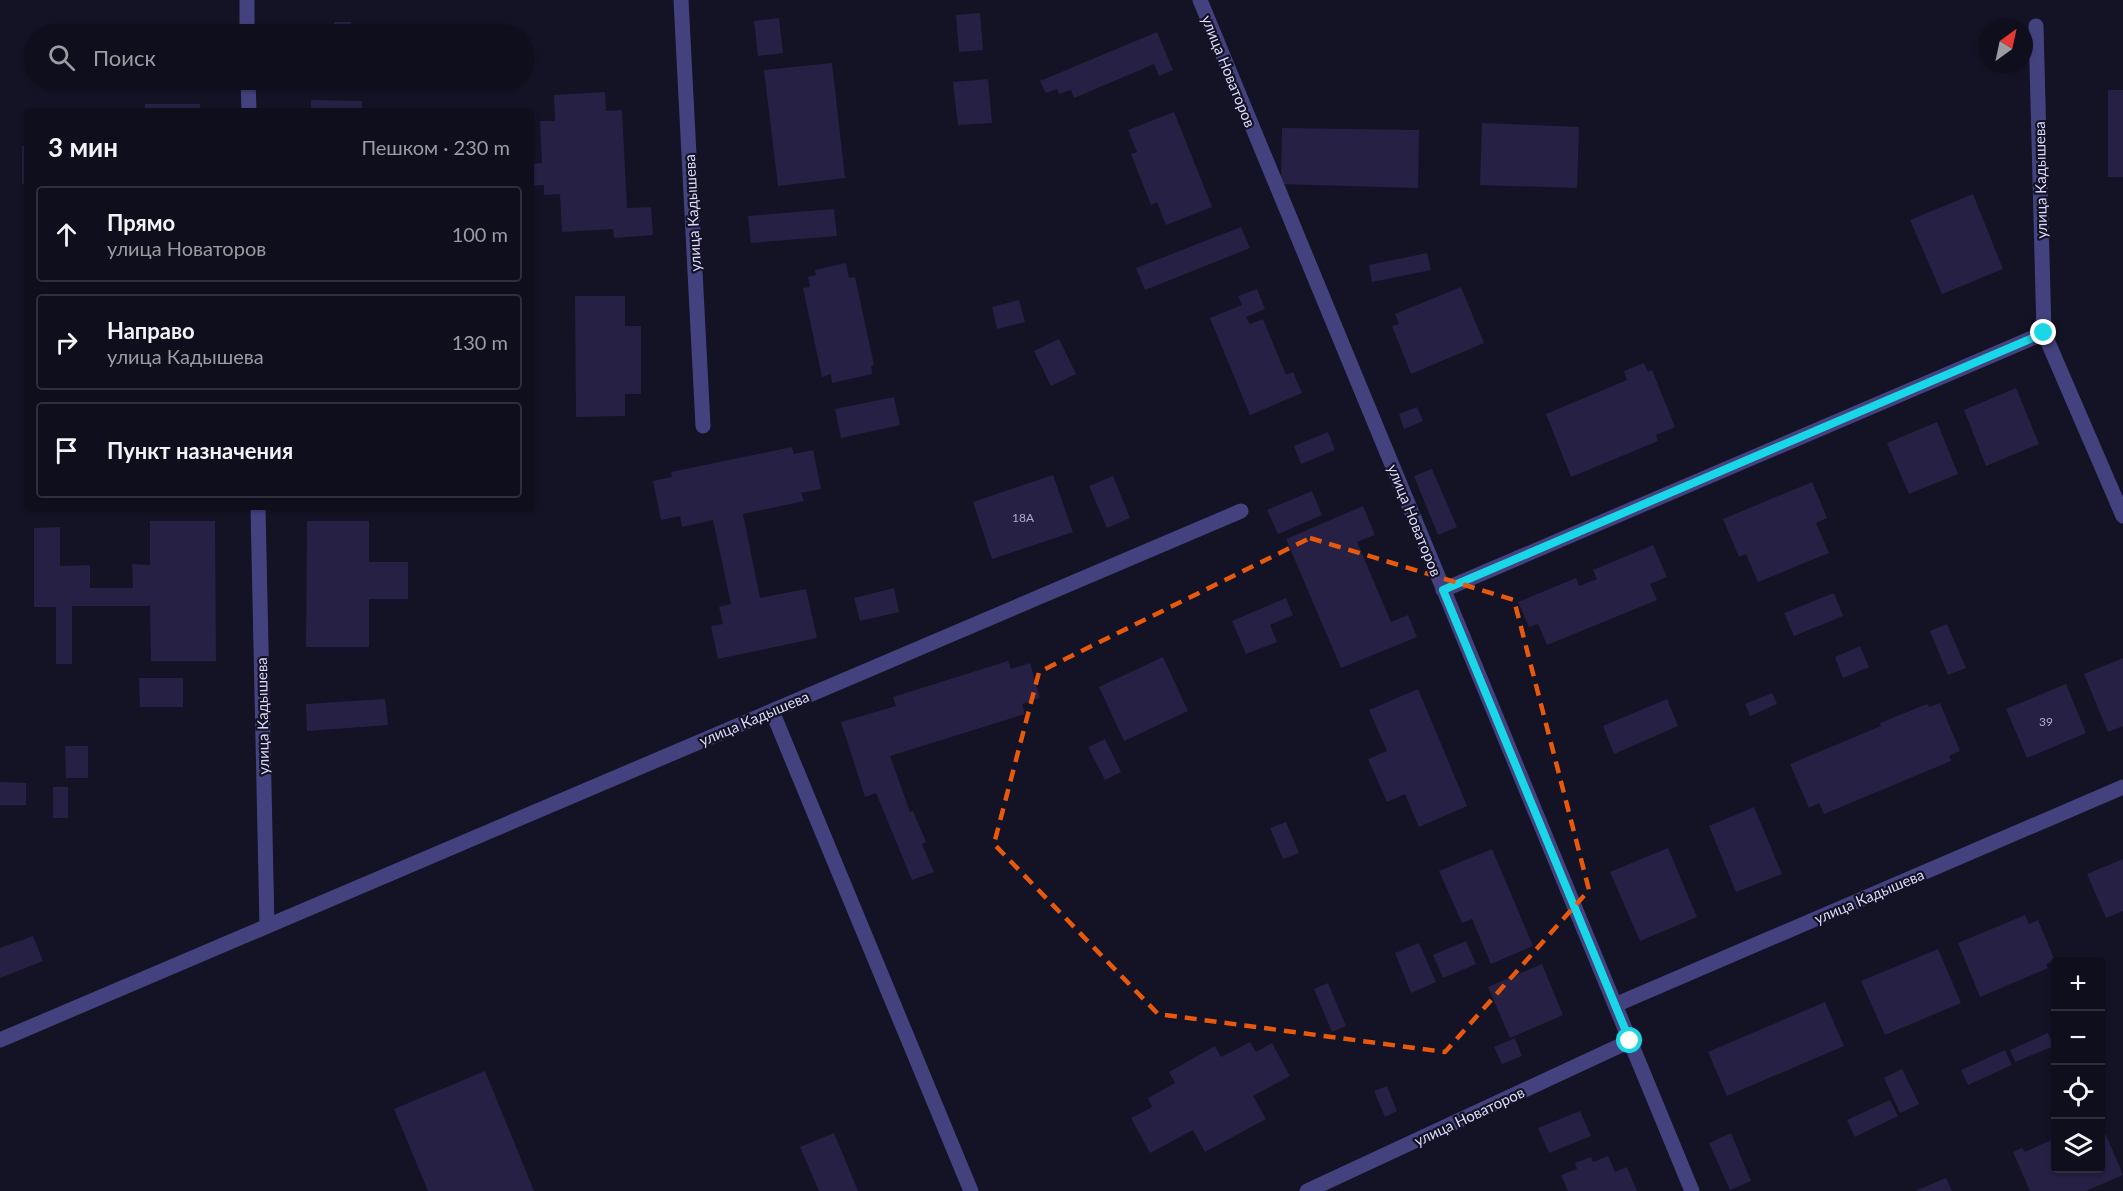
<!DOCTYPE html>
<html lang="ru">
<meta charset="utf-8">
<style>
:root{--surface:#0f0e1c;--page:#181725;--text:#f1f3f6;--muted:#9b9ca3;--line:#2f2e3b}
body{margin:0;font-family:Lato,sans-serif;background:var(--page);color:var(--text)}
.controls{position:absolute;right:18px;bottom:18px;display:grid;overflow:hidden;border-radius:6px;box-shadow:0 2px 4px #0004}
.controls button{width:54px;height:54px;display:grid;place-items:center;padding:0;border:0;border-bottom:2px solid var(--line);background:var(--surface);color:var(--text);font:30px sans-serif}
.compass{position:absolute;left:1979px;top:18px;width:54px;height:54px;border-radius:50%;background:var(--surface);box-shadow:0 2px 4px #0004;rotate:33deg}
.stop{position:absolute;width:18px;height:18px;margin:-14px;border:4px solid #1ad7e7;border-radius:50%;background:#fff}
.stop.end{background:#1ad7e7;border-color:#fff;box-shadow:0 2px 6px #0008}
.list{margin:0;padding:0;list-style:none}
h2{display:flex;justify-content:space-between;align-items:center;height:78px;margin:0;padding:0 24px;font-size:26px}
h2 small{font-size:20px;font-weight:400;color:var(--muted)}
.list li{display:grid;grid-template-columns:39px 1fr auto;gap:18px;align-items:center;box-sizing:border-box;height:96px;margin:0 12px 12px;padding:0 12px;border:2px solid var(--line);border-radius:6px}
.list b{display:block;font-size:22px;white-space:nowrap}
.list p{margin:0;font-size:20px;white-space:nowrap;color:var(--muted)}
.list em{font-size:20px;font-style:normal;color:var(--muted)}
.icon{flex:none;width:33px;height:33px;fill:none;stroke:currentColor;stroke-width:2;stroke-linecap:round;stroke-linejoin:round}
.map{position:relative;flex:none;width:2123px;height:1191px;overflow:hidden}
.search{position:absolute;background:var(--surface);box-shadow:0 2px 4px #0004;left:24px;top:24px;width:510px;height:66px;display:flex;align-items:center;gap:15px;box-sizing:border-box;padding:0 21px;border-radius:33px;color:var(--muted);font-size:22px}
.panel{position:absolute;background:var(--surface);box-shadow:0 2px 4px #0004;left:24px;top:108px;width:510px;height:402px;border-radius:6px}
.map>svg:first-child{display:block}
.building{fill:#262044}
.lines{fill:none;stroke-linecap:round;stroke-linejoin:round}
.minor{stroke:#43427f;stroke-width:15}
.route{stroke:#1ad7e7;stroke-width:8}
.marked{fill:none;stroke:#e8590c;stroke-width:4.5;stroke-dasharray:12 8;stroke-linejoin:round}
.labels{text-anchor:middle;dominant-baseline:central;stroke-width:4.5;stroke-linejoin:round;paint-order:stroke}
.number-label{font-size:12px;fill:#aeabcd}
.street-label{font-size:15px;fill:#dcd9fb;stroke:#141225}
</style>
<div class="map">
<svg width="2123" height="1191" viewBox="0 0 2123 1191">
<rect width="100%" height="100%" fill="#141225"/>
<path class="building" d="M980 13 983 50 959 52 956 15Z
M779 18 783 53 758 56 754 21Z
M334 22H351V34H334Z
M1157 32 1173 70 1159 76 1154 64 1074 98 1071 90 1059 94 1057 89 1046 93 1040 81Z
M832 63 845 178 778 186 764 70Z
M988 79 992 123 958 125 953 82Z
M166 80H219V86L166 87Z
M304 80H362V87L304 88Z
M2108 90H2123V177H2108Z
M605 92 606 111 622 110 627 208 651 207 653 235 614 238 613 229 562 232 560 194 544 195V185L531 186V164L542 163 540 121H555L554 95Z
M311 100 362 101V111H311Z
M145 104H200V111H145Z
M1174 112 1212 207 1166 225 1157 202 1151 205 1131 154 1137 152 1128 130Z
M1482 123 1579 127 1577 188 1480 185Z
M1282 128 1419 130 1418 188 1281 184Z
M22 146H27V184H22Z
M1973 194 2003 269 1942 294 1910 220Z
M834 209 837 236 751 243 748 216Z
M1241 227 1250 248 1145 290 1136 268Z
M1427 253 1431 270 1372 282 1369 265Z
M846 263 849 278 855 277 874 365 871 366 872 374 832 383 831 374 822 377 803 288 810 287 808 277 816 275 815 270Z
M1461 287 1484 343 1411 374 1392 326 1399 324 1395 314Z
M1257 289 1265 309 1246 317 1250 324 1263 319 1286 375 1293 372 1302 393 1250 415 1210 318 1242 305 1238 296Z
M575 296H625V326H641V394H625V416L576 417Z
M1019 300 1025 322 997 329 992 307Z
M1059 339 1076 374 1051 386 1034 351Z
M1644 363 1648 372 1652 370 1675 427 1656 435 1658 441 1571 477 1546 414 1627 380 1624 371Z
M2016 388 2039 444 1986 466 1964 410Z
M894 397 900 425 841 438 835 409Z
M1417 407 1423 421 1404 429 1399 414Z
M1937 422 1958 474 1909 494 1887 443Z
M1328 432 1335 450 1301 464 1294 446Z
M792 447 794 454 813 450 821 489 801 493 804 501 743 514 760 598 806 589 817 638 718 659 711 626 723 624 719 607 731 604 713 520 682 527 680 516 661 520 653 481 672 477 671 472Z
M1432 469 1457 527 1438 535 1414 476Z
M1053 475 1073 532 992 559 973 502Z
M1113 476 1130 518 1107 528 1089 486Z
M1812 482 1827 518 1816 523 1829 553 1758 582 1746 554 1739 557 1723 519Z
M1312 491 1322 515 1278 534 1267 510Z
M1363 506 1375 535 1357 542 1391 622 1408 615 1417 637 1341 668 1286 539Z
M150 521H215L216 661H151L150 606H72V664H56V607H34V528L60 527V566L90 565V588H133L132 564 150 565Z
M307 521H369V562H408V599H369V647H306Z
M1653 545 1667 577 1650 584 1657 600 1547 645 1538 624 1529 627 1518 602 1576 578 1579 586 1597 579 1593 570Z
M894 588 899 612 860 621 854 598Z
M1834 593 1843 616 1794 636 1784 613Z
M1286 598 1293 615 1270 625 1277 642 1246 654 1232 621Z
M1947 624 1966 668 1948 675 1930 631Z
M1860 646 1869 667 1843 678 1835 657Z
M1163 657 1188 711 1124 741 1099 687Z
M2123 658V726L2108 732 2084 674Z
M1008 661 1011 669 1030 663 1040 698 1022 704 1025 714 890 756 910 812 913 811 926 842 922 844 934 872 912 880 876 793 865 797 841 722 896 706 893 697Z
M139 678H183V707H140Z
M2066 684 2086 733 2027 758 2006 709Z
M1418 689 1467 806 1419 827 1405 794 1387 802 1368 759 1387 751 1369 710Z
M1772 693 1777 704 1750 716 1745 704Z
M385 699 388 725 307 731 306 704Z
M1667 699 1678 726 1614 754 1603 726Z
M1940 703 1960 751 1949 756 1951 761 1824 814 1819 803 1809 808 1790 764 1881 726 1880 723 1927 704 1929 707Z
M1105 739 1121 772 1105 780 1088 747Z
M65 746H88V778H66Z
M0 782 26 783V805H0Z
M53 787H68V818H53Z
M1754 807 1782 874 1736 892 1709 826Z
M1286 822 1299 853 1283 859 1270 828Z
M1668 848 1697 917 1640 941 1610 872Z
M1492 849 1533 946 1491 964 1472 919 1462 923 1439 871Z
M2123 859V911L2106 918 2087 874Z
M2025 915 2029 924 2038 920 2055 961 2046 964 2048 968 1980 997 1958 943Z
M33 936 43 961 0 978V948Z
M1466 941 1476 964 1443 978 1433 955Z
M1419 943 1436 982 1411 993 1395 953Z
M1938 949 1961 1003 1885 1035 1861 981Z
M1542 964 1563 1015 1510 1038 1488 987Z
M1328 983 1346 1026 1332 1032 1314 989Z
M1825 1002 1844 1046 1727 1096 1708 1052Z
M2048 1033 2054 1046 2015 1062 2010 1050Z
M1515 1038 1522 1056 1502 1064 1494 1047Z
M1250 1042 1256 1052 1272 1043 1290 1076 1253 1096 1266 1119 1205 1152 1193 1130 1150 1153 1131 1118 1152 1107 1148 1098 1175 1083 1169 1072 1215 1046 1221 1057Z
M2005 1050 2012 1065 1968 1085 1961 1070Z
M1902 1069 1919 1104 1900 1113 1884 1078Z
M485 1071 534 1191H428L394 1109Z
M1387 1086 1397 1111 1385 1117 1374 1091Z
M1890 1100 1898 1116 1855 1137 1847 1120Z
M1580 1111 1591 1136 1549 1153 1538 1128Z
M2100 1121 2123 1175 2086 1191H2030L2013 1152 2022 1148 2025 1152 2056 1138V1168H2100Z
M834 1133 858 1191H819L800 1147Z
M1731 1133 1751 1181 1730 1190 1709 1143Z
M1608 1156 1615 1172 1627 1167 1637 1191H1568L1561 1175 1577 1169 1575 1163 1591 1157 1593 1162Z
M1946 1178 1952 1191H1915Z"/>
<g class="lines">
<path class="minor" d="M247 0V34
M681 0 703 426
M1200 0 1692 1191
M2036 26 2044 333 2123 516
M248 80 249 111
M258 507 267 926
M1443 590 2044 333
M772 711 971 1191
M1615 1005 2123 787
M0 1040 1241 511
M1307 1191 1630 1041"/>
</g>
<g class="lines">
<path class="route" d="M1630 1041 1443 590 2044 333"/>
</g>
<path class="marked" d="M1310 538 1514 600 1589 890 1445 1052 1158 1014 994 844 1039 672Z"/>
<g class="labels">
<g class="number-label">
<text x="1023" y="517">18А</text>
<text x="2046" y="721">39</text>
</g>
<g class="street-label">
<text transform="translate(1229 71) rotate(68)">улица Новаторов</text>
<text transform="translate(2040 180) rotate(-91)">улица Кадышева</text>
<text transform="translate(692 213) rotate(-93)">улица Кадышева</text>
<text transform="translate(1415 520) rotate(68)">улица Новаторов</text>
<text transform="translate(262 716) rotate(-91)">улица Кадышева</text>
<text transform="translate(754 718) rotate(-23)">улица Кадышева</text>
<text transform="translate(1869 896) rotate(-23)">улица Кадышева</text>
<text transform="translate(1469 1116) rotate(-25)">улица Новаторов</text>
</g>
</g>
</svg>
<div class="controls">
<button>+</button>
<button>−</button>
<button><svg class="icon" aria-label="locate" viewBox="0 0 24 24"><circle cx="12" cy="12" r="6"/><path d="M12 2v4M12 18v4M2 12h4M18 12h4"/></svg></button>
<button><svg class="icon" aria-label="layers" viewBox="0 0 24 24"><path d="M12 4l9 5-9 5-9-5zM3 14l9 5 9-5"/></svg></button>
</div>
<svg class="compass" viewBox="-18 -18 36 36"><path d="M0-13l5 13h-10z" fill="#e53935"/><path d="M0 13l5-13h-10z" fill="#9b9ca3"/></svg>
<div class="stop" style="left:1630px;top:1041px"></div>
<div class="stop end" style="left:2044px;top:333px"></div>
<div class="search"><svg class="icon" aria-label="search" viewBox="0 0 24 24"><circle cx="10" cy="10" r="6"/><path d="M15 15l6 6"/></svg>Поиск</div>
<section class="panel">
<h2>3 мин<small>Пешком · 230 m</small></h2>
<ul class="list">
<li><svg class="icon" aria-label="ahead" viewBox="0 0 24 24"><path d="M12 20V5M6 11l6-6 6 6"/></svg><div><b>Прямо</b><p>улица Новаторов</p></div><em>100 m</em></li>
<li><svg class="icon" aria-label="right" viewBox="0 0 24 24"><path d="M7 20v-9h11M14 6l5 5-5 5"/></svg><div><b>Направо</b><p>улица Кадышева</p></div><em>130 m</em></li>
<li><svg class="icon" aria-label="arrive" viewBox="0 0 24 24"><path d="M6 21V4h12l-3 4 3 4H6"/></svg><div><b>Пункт назначения</b></div></li>
</ul>
</section>
</div>
